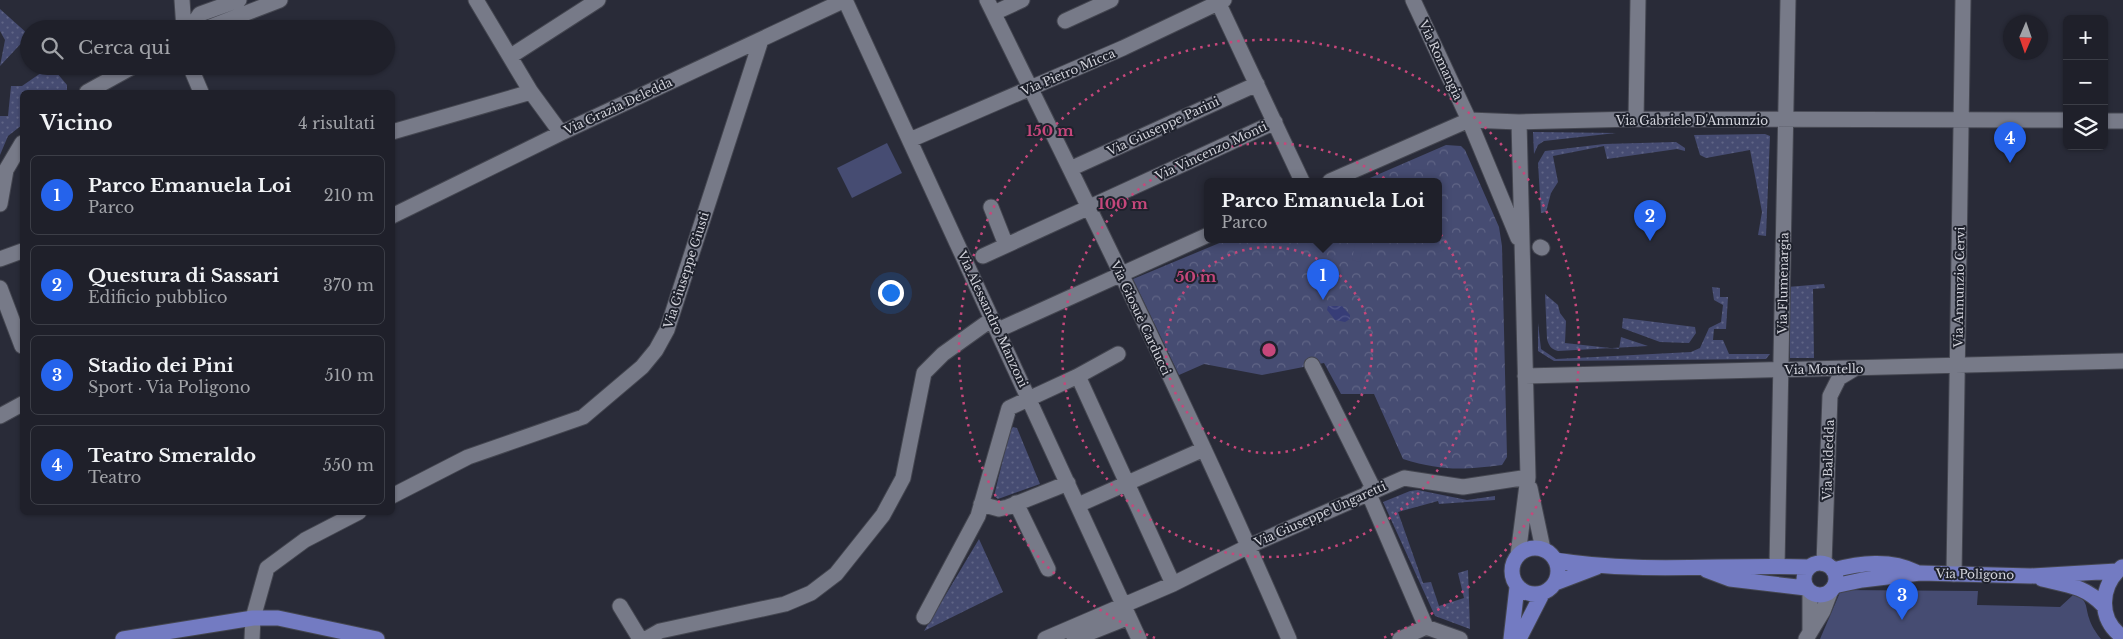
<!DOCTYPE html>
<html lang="it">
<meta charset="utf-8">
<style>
:root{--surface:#1f202a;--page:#272832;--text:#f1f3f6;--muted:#a1a3a8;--line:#3c3e47;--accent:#2563eb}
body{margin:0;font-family:"Libre Baskerville",serif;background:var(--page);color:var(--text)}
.controls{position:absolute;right:15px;top:15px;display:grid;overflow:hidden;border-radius:8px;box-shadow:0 1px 4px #0004}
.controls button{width:45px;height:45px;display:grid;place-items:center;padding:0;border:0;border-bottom:1px solid var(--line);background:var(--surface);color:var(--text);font:25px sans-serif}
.compass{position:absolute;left:2003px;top:15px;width:45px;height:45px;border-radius:50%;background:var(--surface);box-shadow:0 1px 4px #0004;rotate:182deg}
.you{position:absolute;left:890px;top:292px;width:18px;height:18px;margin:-12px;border:4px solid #fff;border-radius:50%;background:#1a73e8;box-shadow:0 0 0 8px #1a73e833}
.badge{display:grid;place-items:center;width:32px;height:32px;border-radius:50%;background:var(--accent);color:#fff;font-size:16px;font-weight:700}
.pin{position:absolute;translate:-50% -41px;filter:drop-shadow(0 1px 2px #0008)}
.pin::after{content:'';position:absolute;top:26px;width:18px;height:15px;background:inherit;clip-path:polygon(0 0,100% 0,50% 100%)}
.popup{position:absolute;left:1204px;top:178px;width:238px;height:65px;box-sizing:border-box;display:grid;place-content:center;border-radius:8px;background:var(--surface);filter:drop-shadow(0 1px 4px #0005);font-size:16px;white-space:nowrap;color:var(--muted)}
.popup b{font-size:19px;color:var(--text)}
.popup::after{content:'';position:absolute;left:50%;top:100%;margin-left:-10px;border:10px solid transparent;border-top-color:var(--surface)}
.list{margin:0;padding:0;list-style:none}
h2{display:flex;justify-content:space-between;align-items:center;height:65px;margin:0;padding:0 20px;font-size:21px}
h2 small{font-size:16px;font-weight:400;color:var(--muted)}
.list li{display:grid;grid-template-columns:32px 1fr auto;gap:15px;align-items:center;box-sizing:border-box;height:80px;margin:0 10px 10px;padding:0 10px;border:1px solid var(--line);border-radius:8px}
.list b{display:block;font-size:19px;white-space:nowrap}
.list p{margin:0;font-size:16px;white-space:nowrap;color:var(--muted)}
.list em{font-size:16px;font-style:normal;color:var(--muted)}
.icon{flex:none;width:28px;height:28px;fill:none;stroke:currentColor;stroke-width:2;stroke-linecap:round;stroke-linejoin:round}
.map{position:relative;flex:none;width:2123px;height:639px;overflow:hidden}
.search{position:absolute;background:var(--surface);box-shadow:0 1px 4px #0004;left:20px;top:20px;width:375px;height:55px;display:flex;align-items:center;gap:12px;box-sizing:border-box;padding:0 18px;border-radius:28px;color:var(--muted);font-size:19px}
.panel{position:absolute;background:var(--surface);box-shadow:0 1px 4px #0004;left:20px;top:90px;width:375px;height:425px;border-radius:8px}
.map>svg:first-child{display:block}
.grass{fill:url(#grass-dots)}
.park{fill:url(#park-crowns)}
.pitch{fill:#464c72}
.water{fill:url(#water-waves)}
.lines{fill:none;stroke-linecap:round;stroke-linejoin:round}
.minor-casing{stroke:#444650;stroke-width:17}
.major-casing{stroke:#444650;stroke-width:17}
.minor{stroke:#777a88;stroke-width:15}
.major{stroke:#737bc2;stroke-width:15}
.ring{fill:none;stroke:#c6477b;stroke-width:2.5;stroke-dasharray:2.5 5}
.labels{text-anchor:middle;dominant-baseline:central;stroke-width:4;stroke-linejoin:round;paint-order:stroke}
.street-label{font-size:12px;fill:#d2d3db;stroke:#1f222d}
.centre{fill:#c6477b;stroke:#1f222d;stroke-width:2.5}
.ring-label{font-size:15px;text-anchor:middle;font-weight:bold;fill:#c6477b;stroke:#1f222d;stroke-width:4;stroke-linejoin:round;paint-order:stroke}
</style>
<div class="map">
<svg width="2123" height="639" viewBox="0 0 2123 639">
<defs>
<pattern id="grass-dots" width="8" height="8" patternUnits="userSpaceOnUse" patternTransform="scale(1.25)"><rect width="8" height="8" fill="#464c72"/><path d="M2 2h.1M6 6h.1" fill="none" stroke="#606586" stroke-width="1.8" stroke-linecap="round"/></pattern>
<pattern id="park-crowns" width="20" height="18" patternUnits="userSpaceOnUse" patternTransform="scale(1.25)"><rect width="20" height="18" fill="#464c72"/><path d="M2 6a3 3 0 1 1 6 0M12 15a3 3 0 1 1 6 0" fill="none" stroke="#606586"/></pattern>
<pattern id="water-waves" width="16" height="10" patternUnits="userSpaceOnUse" patternTransform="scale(1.25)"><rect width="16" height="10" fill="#373d77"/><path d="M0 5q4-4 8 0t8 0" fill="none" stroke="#53588a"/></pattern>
</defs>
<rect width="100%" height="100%" fill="#292b38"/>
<path class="grass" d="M0 9 29 35 0 66 5 40 0 31Z
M51 66 67 85V92H22V125L8 136 0 155V116H8L11 86H22Z
M1533 132 1616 133 1544 141 1538 145 1534 154Z
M1765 134 1770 136 1766 236 1758 235 1762 212 1750 150 1706 158 1700 155 1694 135Z
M1676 142 1685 148V151L1677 149 1607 159 1604 146 1553 156 1558 182 1551 193 1546 212 1541 213 1538 163 1545 151 1604 144Z
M1824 284 1825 288 1813 289 1814 358H1790L1787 287Z
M1712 287 1720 288V297H1728L1726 329H1714L1713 340H1723L1729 354H1770L1766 359 1554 361 1538 351V323L1541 349 1556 359 1691 352 1700 348 1709 328 1721 322 1723 305 1714 300Z
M1545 294 1558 305 1560 313 1566 321 1565 343 1619 349 1621 337 1648 346 1558 351C1551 349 1549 346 1547 339Z
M1623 318 1695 327 1696 333 1689 343 1660 342 1622 328Z
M1013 427 1017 428 1040 484 998 499 994 496 995 492 1010 430Z
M1418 490 1467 500 1495 496V500L1439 504 1438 501 1398 512 1423 583 1431 582 1439 606 1464 598 1458 573 1468 570 1470 629 1435 616 1383 502 1410 491Z
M979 539 1003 592 924 631Z"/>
<path class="park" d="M1446 145 1461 146 1465 150 1499 227 1502 246 1507 457 1502 465C1462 470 1442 471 1403 459L1374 394H1341L1324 363 1262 375 1204 364 1179 375 1133 279 1229 239H1438V181H1363Z"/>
<path class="pitch" d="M887 143 902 173 852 198 837 168Z
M1356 239H1373L1370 253 1362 252 1360 262 1352 260Z
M1841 590 1978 591 1977 605 2060 607 2073 595C2088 599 2085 605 2089 618 2091 625 2096 633 2101 639H1820Z"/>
<path class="water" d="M1328 306H1342L1350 315V319L1345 322 1335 320 1327 310Z"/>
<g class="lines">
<g class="minor-casing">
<path id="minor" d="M182 0 184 29
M476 0 531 92 561 133
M845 0 1139 639
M987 0C1091 211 1196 423 1289 639
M1217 0 1302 181
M1413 0 1469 120 1518 238
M994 13 1022 0
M1065 21 1111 0
M190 29 200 14 239 0
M205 29 280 0
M511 56 598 0
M190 66 201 92
M87 92 134 66
M1636 119 1638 0
M2104 121H2123
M392 132 531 92
M910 140 1123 48 1224 0
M1070 169 1257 84
M1330 181 1469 120 1519 122 1636 119 2067 120
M0 204 6 170 22 143
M991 207 1006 245
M392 216 561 133 845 0
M1540 247 1542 248
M983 256 1275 122
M0 259 22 251
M0 288 22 346
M998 330 1208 235
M1312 365 1374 490
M1078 376 1118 354
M1525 376 2123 361
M0 416 22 404
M1530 488 1543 549
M1368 492 1426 627
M392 496 468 457 583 417 642 367 656 350 667 330 761 40
M1016 503 1048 569
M981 504 999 509 1008 507 1068 483
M1078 505 1204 449
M1518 555 1528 477 1519 122
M1824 564 1830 396 1839 378 1854 369
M1777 566 1788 0
M1954 574 1963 0
M620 606 640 639
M924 617 978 516 1009 408 1078 376 1173 584
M1810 630V592
M252 639 253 618 267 568 305 540 359 512
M646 639 660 631 785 604 811 593 836 574 883 515 903 478 924 373 943 354 992 319
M1045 639 1173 584 1249 546 1404 478 1463 487 1528 477
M1074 639 1129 617
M1400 639 1426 627 1460 639
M1806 639 1823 611 1831 590"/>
</g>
<g class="major-casing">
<path id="major" d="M1512 571a23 23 0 1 1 46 0a23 23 0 1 1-46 0Z
M1555 560C1639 574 1724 564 1808 567
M1804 579a16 16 0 1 1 32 0a16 16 0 1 1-32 0Z
M2122 567C2100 585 2097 620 2123 637
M1706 570 1730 579 1806 588
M1833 570C1860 563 1890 559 1916 572
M2042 579C2068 585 2085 586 2104 606
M1555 583 1597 567
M1834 586 1862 580 1920 573 2031 576 2117 571
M123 639 253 618H278L377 639
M1511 639 1517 587
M1519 639 1542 594"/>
</g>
<use href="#minor" class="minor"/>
<use href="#major" class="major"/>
</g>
<g class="ring">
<circle cx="1269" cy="350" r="103"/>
<circle cx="1269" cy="350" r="207"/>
<path d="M1155 638A310 310 0 1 1 1383 638"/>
</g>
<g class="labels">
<g class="street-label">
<text transform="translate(1441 60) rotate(65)">Via Romangia</text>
<text transform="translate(1068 72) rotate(-23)">Via Pietro Micca</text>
<text transform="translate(618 106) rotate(-25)">Via Grazia Deledda</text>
<text x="1692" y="120">Via Gabriele D'Annunzio</text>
<text transform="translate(1163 126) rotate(-25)">Via Giuseppe Parini</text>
<text transform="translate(1211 151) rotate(-25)">Via Vincenzo Monti</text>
<text transform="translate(686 270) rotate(-72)">Via Giuseppe Giusti</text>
<text transform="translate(1783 283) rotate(-89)">Via Flumenargia</text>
<text transform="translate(1959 287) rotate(-89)">Via Annunzio Cervi</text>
<text transform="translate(1141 318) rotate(65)">Via Giosuè Carducci</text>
<text transform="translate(993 319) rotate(65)">Via Alessandro Manzoni</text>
<text transform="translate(1824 369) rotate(-1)">Via Montello</text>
<text transform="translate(1828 460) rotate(-88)">Via Baldedda</text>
<text transform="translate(1320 514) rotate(-24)">Via Giuseppe Ungaretti</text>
<text transform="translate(1975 574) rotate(1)">Via Poligono</text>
</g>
</g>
<circle cx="1269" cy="350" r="8" class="centre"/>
<g class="ring-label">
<text x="1050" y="136">150 m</text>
<text x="1123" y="209">100 m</text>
<text x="1196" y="282">50 m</text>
</g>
</svg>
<div class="controls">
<button>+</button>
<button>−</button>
<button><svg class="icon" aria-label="layers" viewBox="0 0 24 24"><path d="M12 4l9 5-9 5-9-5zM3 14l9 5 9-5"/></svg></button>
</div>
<svg class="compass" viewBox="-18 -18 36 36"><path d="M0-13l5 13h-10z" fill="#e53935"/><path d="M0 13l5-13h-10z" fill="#a1a3a8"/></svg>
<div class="you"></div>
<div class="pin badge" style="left:1323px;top:300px">1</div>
<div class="popup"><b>Parco Emanuela Loi</b>Parco</div>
<div class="pin badge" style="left:1650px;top:241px">2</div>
<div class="pin badge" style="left:1902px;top:620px">3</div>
<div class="pin badge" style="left:2010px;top:163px">4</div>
<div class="search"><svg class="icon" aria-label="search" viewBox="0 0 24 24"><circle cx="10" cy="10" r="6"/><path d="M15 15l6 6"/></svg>Cerca qui</div>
<section class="panel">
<h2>Vicino<small>4 risultati</small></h2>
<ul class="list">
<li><span class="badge">1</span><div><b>Parco Emanuela Loi</b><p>Parco</p></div><em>210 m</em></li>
<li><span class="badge">2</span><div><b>Questura di Sassari</b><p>Edificio pubblico</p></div><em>370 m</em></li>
<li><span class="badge">3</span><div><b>Stadio dei Pini</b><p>Sport · Via Poligono</p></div><em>510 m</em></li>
<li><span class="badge">4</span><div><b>Teatro Smeraldo</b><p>Teatro</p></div><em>550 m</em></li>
</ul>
</section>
</div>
